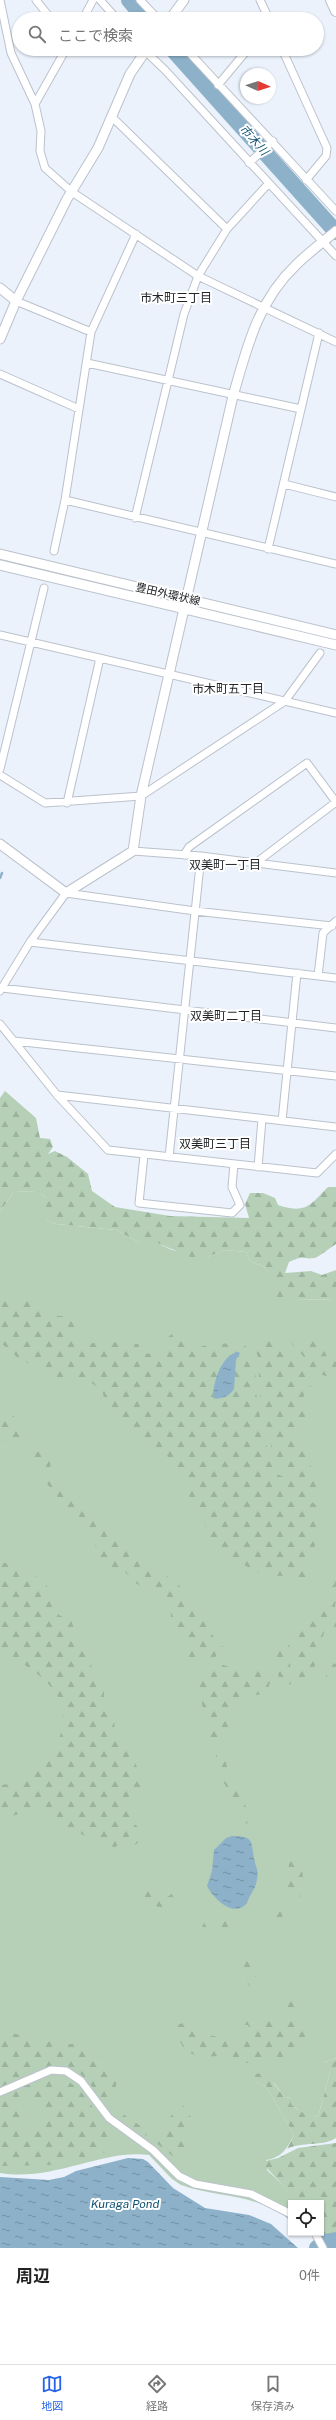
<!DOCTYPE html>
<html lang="ja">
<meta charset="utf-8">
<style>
:root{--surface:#fff;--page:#f2f2f2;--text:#222;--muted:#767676;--line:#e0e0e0;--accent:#2563eb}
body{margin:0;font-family:"Public Sans","Noto Sans JP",sans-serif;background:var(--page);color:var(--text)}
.controls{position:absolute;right:12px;bottom:12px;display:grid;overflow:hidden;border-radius:0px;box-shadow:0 1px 3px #0004}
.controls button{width:36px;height:36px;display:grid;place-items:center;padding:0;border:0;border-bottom:1px solid var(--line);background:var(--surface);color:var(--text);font:20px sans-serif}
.compass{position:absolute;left:240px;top:68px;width:36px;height:36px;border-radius:50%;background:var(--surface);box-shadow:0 1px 3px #0004;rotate:93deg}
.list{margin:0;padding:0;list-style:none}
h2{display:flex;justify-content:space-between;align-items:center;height:52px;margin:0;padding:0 16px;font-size:17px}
h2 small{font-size:13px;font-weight:400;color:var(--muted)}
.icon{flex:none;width:22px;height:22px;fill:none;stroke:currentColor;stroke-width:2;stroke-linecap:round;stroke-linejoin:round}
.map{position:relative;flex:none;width:336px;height:2248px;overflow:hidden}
.search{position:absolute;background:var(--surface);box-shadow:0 1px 3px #0004;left:12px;right:12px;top:12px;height:44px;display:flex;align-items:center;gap:10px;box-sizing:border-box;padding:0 14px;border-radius:22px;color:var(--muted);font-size:15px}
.sheet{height:116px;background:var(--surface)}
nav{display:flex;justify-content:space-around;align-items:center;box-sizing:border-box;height:56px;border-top:1px solid var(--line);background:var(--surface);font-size:11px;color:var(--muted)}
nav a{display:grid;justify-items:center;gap:2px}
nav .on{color:var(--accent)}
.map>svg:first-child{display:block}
.grass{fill:#b5d0b7}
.forest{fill:url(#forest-firs);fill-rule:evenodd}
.water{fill:url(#water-ripples)}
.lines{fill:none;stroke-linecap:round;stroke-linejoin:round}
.stream{stroke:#8cb1c9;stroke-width:2.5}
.river{stroke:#8cb1c9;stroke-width:16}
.minor-casing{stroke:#bbc2cb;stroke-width:9}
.tertiary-casing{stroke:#bbc2cb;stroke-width:11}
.secondary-casing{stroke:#bbc2cb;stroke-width:12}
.minor{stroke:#fff;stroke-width:7}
.tertiary{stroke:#fff;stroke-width:9}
.secondary{stroke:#fff;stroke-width:10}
.labels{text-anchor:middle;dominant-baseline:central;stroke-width:4;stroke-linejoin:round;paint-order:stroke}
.street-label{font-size:11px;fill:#222528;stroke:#fff}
.water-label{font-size:12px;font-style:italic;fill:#105273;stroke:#fff}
.neighbourhood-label{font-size:12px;fill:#222528;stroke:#fff}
</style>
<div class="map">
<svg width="336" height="2248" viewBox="0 0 336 2248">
<defs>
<pattern id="forest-firs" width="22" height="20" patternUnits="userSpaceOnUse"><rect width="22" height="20" fill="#b5d0b7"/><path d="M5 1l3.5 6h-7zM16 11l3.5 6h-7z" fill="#9bb29d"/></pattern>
<pattern id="water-ripples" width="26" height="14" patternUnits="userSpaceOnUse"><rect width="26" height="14" fill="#8cb1c9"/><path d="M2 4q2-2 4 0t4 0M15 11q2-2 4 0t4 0" fill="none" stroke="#7290a3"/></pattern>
</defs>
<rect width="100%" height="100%" fill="#ebf2fc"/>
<path class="grass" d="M36 1191 46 1198V1220L56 1224 116 1230 140 1243H157L172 1250 207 1257 225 1250 246 1252 250 1261 264 1267 293 1300 336 1299V2058L323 2063 330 2072 318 2117 304 2115 291 2104V2097L285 2098 274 2083 255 2082 266 2086 294 2135C286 2149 283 2157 266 2160L267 2170 302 2203H291V2221C254 2192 221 2199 181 2185L172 2179 149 2155C102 2149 53 2182 0 2173V1211L10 1198 13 1192Z"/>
<path class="forest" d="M5 1091 36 1118 40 1138 50 1139 53 1147 48 1154 55 1151 67 1157 88 1174 92 1191 115 1207 170 1216 249 1218 245 1204 250 1193H263L275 1198 278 1205C306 1214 309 1206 328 1187H336V1244C331 1247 318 1258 314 1258 301 1260 306 1254 289 1262L285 1273 311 1271 322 1275 336 1270V1299L293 1300 273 1297V1278L264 1267 250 1261 246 1252 225 1250 207 1257H191L157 1243H140L116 1230 56 1224 46 1220V1198L36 1191 13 1192 10 1198 0 1211V1098Z
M0 1299 31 1300 50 1315 70 1317 78 1323 75 1332 77 1341 90 1344 99 1341 138 1344C142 1354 148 1354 158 1355L167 1338 178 1329 188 1333 192 1344 196 1348C209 1344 240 1340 250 1349 260 1358 254 1380 256 1391 259 1419 267 1446 274 1473L299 1483 312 1502 319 1507 320 1533 308 1562V1583H302L295 1576H266L234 1560H221L202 1518 193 1509 189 1494 182 1481 171 1473 169 1457 157 1452 141 1431 118 1420 109 1413 102 1391 89 1381 56 1379 17 1357 0 1342ZM236 1360 234 1389 214 1387 218 1370Z
M266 1338 274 1341 287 1358 296 1360 311 1386 301 1400 309 1407C305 1419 297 1428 293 1440L296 1442H301C310 1461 316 1479 318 1500 308 1494 308 1481 297 1475 291 1472 282 1473 276 1469L260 1395 258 1357 254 1346 260 1339Z
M291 1339H318L328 1351 336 1352V1355L305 1358 292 1344Z
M336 1359V1378C324 1376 312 1373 304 1362Z
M0 1405C14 1414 21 1422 25 1439L20 1445 14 1447 0 1439Z
M41 1451 49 1455 51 1470 61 1483 78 1494 81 1505 90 1516 97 1517 105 1525 128 1552 150 1564 176 1582 187 1595 195 1613 210 1621C209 1637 219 1645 232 1652L228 1655H216L215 1659C231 1676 256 1661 273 1675L266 1693 251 1696 234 1709 228 1737 220 1740 228 1771 250 1815 251 1819 246 1824 216 1768V1749L207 1730 199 1688 201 1675 207 1672 205 1661 195 1664 188 1657 184 1641 172 1623 170 1607 165 1599 137 1584 124 1571 109 1568 100 1560 93 1538 76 1513 64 1505 41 1476 31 1453Z
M0 1560C5 1565 12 1563 18 1566 28 1570 33 1578 44 1579L59 1615 72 1622 75 1634 81 1638 92 1657 91 1668 93 1675 104 1686V1703L114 1720 116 1738C133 1739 131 1752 136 1765 140 1774 148 1783 143 1794 141 1798 135 1801 134 1806 132 1810 133 1817 132 1822L138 1827 140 1841 135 1845 123 1842 115 1847 102 1845 59 1822 53 1813C34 1807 19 1815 0 1819V1785C6 1784 13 1784 18 1782 49 1769 72 1732 59 1699 51 1680 19 1659 0 1652Z
M336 1567V1593L333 1594 330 1589 335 1583 332 1577Z
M336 1598C336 1611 329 1618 325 1630 318 1649 321 1670 300 1680L294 1659 296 1629 305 1621 309 1613 315 1615 318 1620 327 1599Z
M336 1622V1634L330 1647 327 1646 328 1638Z
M284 1636 289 1642 291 1684 280 1688 276 1655 271 1650Z
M326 1661 336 1664V1678L326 1695Z
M287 1858C292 1859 291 1862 295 1863 307 1869 303 1886 299 1898L294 1900 289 1897 278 1928 275 1925 277 1910 288 1887 285 1880 289 1865Z
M176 1888 179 1891 177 1908 174 1909 169 1905C156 1911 152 1903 141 1895L142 1890 146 1889 155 1899C165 1899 171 1897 176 1888Z
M225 1916 240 1928V1931L230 1932 223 1928 206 1932 201 1929 204 1923Z
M245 1952 256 1978 252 1985 249 1986 239 1959 241 1953Z
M289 1968 292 1980 288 1985 282 1973Z
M289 1998 294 2006V2019L309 2034 312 2041 293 2047 287 2054 277 2060 247 2063 219 2056 198 2057 185 2050 173 2030 174 2026 183 2023C199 2033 237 2048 251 2031L248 2025H244V2016L249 2014C259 2021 279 2022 288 2015L285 2007Z
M0 2026V2029L42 2042 56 2041 62 2044H83L90 2048 102 2057 116 2082V2089L110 2101 111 2106 145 2129 147 2135 144 2137 118 2120 87 2080 76 2070 64 2064 39 2068 0 2088Z
M336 2058V2138C322 2147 303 2141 287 2149L294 2135 266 2086 255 2082 250 2078 252 2075 265 2072 285 2098 291 2097V2104C300 2112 305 2115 318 2117L330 2072 323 2068V2063Z
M44 2077 69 2082 79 2089 106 2125 110 2140 106 2152 52 2165 0 2166V2099L18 2090 26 2114 23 2134 25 2137C37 2132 42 2125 47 2115L42 2104 35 2103 23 2087 33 2080Z
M185 2105 187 2113 191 2117 185 2133 188 2148 186 2154 175 2158 155 2142V2137L164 2138C162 2123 172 2112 185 2105Z
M336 2143V2234L323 2237 319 2235 323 2222 321 2203 298 2201 261 2162 278 2158 298 2148Z"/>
<path class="water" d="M238 1352 240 1353 236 1360 234 1389C230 1396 221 1400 213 1398 213 1383 221 1355 238 1352Z
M232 1836C253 1836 251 1840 254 1858 256 1870 260 1869 256 1884 255 1889 249 1896 247 1903 234 1919 213 1898 207 1886L212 1871 214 1850 226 1838Z
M128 2158 143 2159 148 2162 173 2188 205 2208 249 2215 271 2224 298 2248H0V2177L49 2180 64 2177 76 2171Z"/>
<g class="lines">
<path class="stream" d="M0 878 2 873"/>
<path class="river" d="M129 0 145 19
M172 49 336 232
M317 2248 325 2242 336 2240"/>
<g class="minor-casing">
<path id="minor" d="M0 0 11 53 35 104 41 131 40 151 45 168 72 192 198 276 336 342
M36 0 51 19
M100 0 117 19
M140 0 158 19
M260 0 269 19
M83 19 93 0
M143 49 165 70 336 256
M186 49 336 211
M282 49 327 148 326 156 306 180
M218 85 248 49
M35 104 66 49
M112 117 227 229
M249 163 273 141
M16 301 91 332
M87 363 301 409
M0 374 79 409
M284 484 336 497
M65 500 336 564
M135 518 184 314 198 276 227 229 269 183
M268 549 319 333
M54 551 65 500 91 332 136 234
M0 635 336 713
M0 769 44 588
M0 775 45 803 141 796 285 701 320 653
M67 803 100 658
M133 851 201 856 336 873
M184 855 189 847 307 763 336 802
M257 862 336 802
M30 942 336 978
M318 976 323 933 336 921
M2 988 336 1028
M0 991 30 942 66 893 195 911 332 926
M0 1024 57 1095 108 1150 317 1173 336 1154
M14 1041 336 1076
M57 1095 336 1127
M282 1121 297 973
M144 1155 139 1203 232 1213 240 1205 232 1187 234 1164
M169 1157 201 856
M258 1167 262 1119
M0 2092 51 2070 66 2071 81 2081 109 2118 153 2150 179 2176 195 2184 251 2194 291 2214
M315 2233 323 2248"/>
</g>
<g class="tertiary-casing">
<path id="tertiary" d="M170 19 184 0
M0 288 16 301
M0 339 16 301 67 199 98 148 130 74 147 49
M0 554 336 635
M0 565 336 645
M0 844 66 893 133 851 141 796 233 396C247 347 258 301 296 265 308 253 323 242 336 231"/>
</g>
<g class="secondary-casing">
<path id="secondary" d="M331 0 336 11"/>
</g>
<use href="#minor" class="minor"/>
<use href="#tertiary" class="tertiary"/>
<use href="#secondary" class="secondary"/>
</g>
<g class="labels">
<g class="street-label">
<text transform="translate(168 594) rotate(13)">豊田外環状線</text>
</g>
<g class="water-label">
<text transform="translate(254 140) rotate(48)">市木川</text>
<text x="125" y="2204">Kuraga Pond</text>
</g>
<g class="neighbourhood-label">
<text x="176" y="298">市木町三丁目</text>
<text x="228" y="689">市木町五丁目</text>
<text x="225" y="865">双美町一丁目</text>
<text x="226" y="1016">双美町二丁目</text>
<text x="215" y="1144">双美町三丁目</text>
</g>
</g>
</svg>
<div class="controls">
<button><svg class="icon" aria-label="locate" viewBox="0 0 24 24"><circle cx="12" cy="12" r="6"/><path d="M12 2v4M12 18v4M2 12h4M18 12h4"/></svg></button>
</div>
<svg class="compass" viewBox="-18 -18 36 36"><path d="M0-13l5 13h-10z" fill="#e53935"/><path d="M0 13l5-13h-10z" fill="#767676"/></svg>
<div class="search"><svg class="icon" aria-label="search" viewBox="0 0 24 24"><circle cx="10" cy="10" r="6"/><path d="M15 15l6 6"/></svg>ここで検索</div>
</div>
<section class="sheet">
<h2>周辺<small>0件</small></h2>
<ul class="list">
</ul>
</section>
<nav>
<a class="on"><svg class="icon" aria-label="map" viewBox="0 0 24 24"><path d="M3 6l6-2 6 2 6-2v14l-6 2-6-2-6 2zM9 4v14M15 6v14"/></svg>地図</a>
<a><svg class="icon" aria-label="directions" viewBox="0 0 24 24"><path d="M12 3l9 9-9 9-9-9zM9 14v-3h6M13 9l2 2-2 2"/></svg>経路</a>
<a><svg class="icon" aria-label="saved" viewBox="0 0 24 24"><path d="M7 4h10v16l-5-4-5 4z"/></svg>保存済み</a>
</nav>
